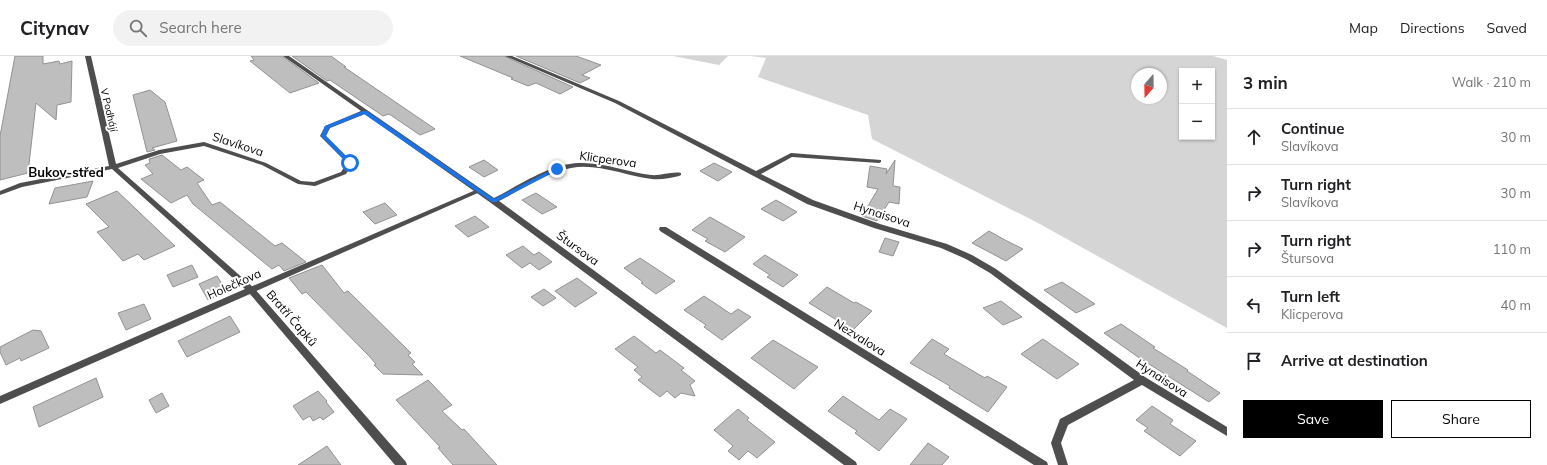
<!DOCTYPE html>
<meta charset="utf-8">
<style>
:root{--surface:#fff;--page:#f2f2f2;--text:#202124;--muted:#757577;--line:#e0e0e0;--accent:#000}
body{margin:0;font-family:Mulish,sans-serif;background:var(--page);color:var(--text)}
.controls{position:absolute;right:12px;top:12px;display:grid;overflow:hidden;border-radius:0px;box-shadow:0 1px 3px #0004}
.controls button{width:36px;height:36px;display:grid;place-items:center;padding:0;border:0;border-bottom:1px solid var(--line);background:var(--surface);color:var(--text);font:20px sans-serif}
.compass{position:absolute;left:1131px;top:12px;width:36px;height:36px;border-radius:50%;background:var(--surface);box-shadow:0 1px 3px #0004;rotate:200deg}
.stop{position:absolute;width:12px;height:12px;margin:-9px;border:3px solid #1a73e8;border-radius:50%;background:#fff}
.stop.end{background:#1a73e8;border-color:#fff;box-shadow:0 1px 4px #0008}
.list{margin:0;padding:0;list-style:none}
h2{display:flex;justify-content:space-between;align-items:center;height:52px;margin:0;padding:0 16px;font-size:17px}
h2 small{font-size:13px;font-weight:400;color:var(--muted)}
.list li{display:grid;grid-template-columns:26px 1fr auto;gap:12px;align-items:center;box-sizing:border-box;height:56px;padding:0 16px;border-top:1px solid var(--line)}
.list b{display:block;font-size:15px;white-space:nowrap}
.list p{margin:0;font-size:13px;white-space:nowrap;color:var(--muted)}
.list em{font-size:13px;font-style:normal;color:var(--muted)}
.actions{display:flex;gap:8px;padding:12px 16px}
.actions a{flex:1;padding:9px 0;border:1px solid var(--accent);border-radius:0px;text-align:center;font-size:14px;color:var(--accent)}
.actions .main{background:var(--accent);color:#fff}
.icon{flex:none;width:22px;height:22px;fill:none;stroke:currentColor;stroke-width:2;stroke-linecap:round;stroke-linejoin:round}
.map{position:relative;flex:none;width:1227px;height:409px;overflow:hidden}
header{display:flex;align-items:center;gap:24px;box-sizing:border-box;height:56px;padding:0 20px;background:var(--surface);border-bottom:1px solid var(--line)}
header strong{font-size:19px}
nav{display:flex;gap:22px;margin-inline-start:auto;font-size:14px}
.search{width:280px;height:36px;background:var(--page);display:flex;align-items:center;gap:10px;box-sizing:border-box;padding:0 14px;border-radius:22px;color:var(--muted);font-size:15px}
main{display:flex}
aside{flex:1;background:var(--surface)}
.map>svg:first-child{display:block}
.green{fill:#d5d5d5;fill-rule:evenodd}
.building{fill:#bebebe;stroke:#929292}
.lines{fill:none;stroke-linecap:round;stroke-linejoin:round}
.service{fill:#4e4e4e;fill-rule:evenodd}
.minor{fill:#4e4e4e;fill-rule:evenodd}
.route{fill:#1a73e8}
.labels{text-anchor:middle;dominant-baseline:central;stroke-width:4;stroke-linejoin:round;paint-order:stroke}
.far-street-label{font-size:10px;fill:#000;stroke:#fff}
.street-label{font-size:12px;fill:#000;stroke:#fff}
.neighbourhood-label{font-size:13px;font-weight:bold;fill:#000;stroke:#fff}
</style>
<header>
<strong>Citynav</strong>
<div class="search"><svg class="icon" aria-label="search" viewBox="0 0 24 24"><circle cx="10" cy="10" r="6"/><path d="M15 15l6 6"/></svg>Search here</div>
<nav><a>Map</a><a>Directions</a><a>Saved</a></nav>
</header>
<main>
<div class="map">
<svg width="1227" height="409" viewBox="0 0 1227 409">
<rect width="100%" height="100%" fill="#fff"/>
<path class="green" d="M673 0H728L719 9Z
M751 0H1213L1227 4V272L1038 167 872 83 868 59 758 21 766 2ZM1182 15H1212V81H1182ZM1137 18H1161V42H1137Z"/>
<path class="building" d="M15 0H43V8L59 5 60 8 72 5 71 46 57 49 56 64 36 47 28 117 0 124V80Z
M251 0H282L319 27 290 37 250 5 254 4Z
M292 0H331L346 11H344L435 73 420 79 389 58 383 60 330 24 327 25Z
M460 0H504L573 31 560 38 536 27 528 30 511 23 513 22Z
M516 0H576L601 9 582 19 590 22 580 27Z
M150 34 165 46 177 85 152 92 155 94 147 96 133 39Z
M162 99 181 114 187 111 204 124 197 127 212 149 220 146 275 190 282 187 306 206 284 215 279 209 272 213 193 148 187 139 171 147 141 123 153 118 145 109 150 107 149 103Z
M484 104 498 114 484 121 469 111Z
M895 104 893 130 900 131 899 148 889 146 877 165 862 160 878 133 867 131 870 110 887 113 886 118Z
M714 107 732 116 718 125 700 115Z
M93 125 87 141 49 148 55 132Z
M117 135 159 175 175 190 144 204 138 198 123 205 97 176 109 171 86 148Z
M536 137 557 151 542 158 522 144Z
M776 144 797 156 783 165 761 153Z
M385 147 397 159 375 168 363 156Z
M475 160 489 171 468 181 455 170Z
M710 161 745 181 725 196 705 185 708 183 692 174Z
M989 175 1005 184 1023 193 1006 205 972 187Z
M885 182 899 186 893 200 879 196Z
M523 190 534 199 539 196 552 206 539 214 530 207 522 212 506 199Z
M765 199 798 219 783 231 767 221 770 219 753 208Z
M640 202 675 225 656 238 641 227 643 226 624 212Z
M192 209 198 221 173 231 167 219Z
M322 209 344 237 348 235 411 297 408 299 415 306 412 308 423 319 383 318 374 309 376 308 369 300 306 236 302 238 289 222Z
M217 220 227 236 208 244 199 228Z
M577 222 597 237 575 251 555 235Z
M1062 226 1095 248 1076 257 1044 234Z
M827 231 854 247 856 246 872 255 853 274 809 247Z
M544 233 556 242 543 250 531 241Z
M704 240 731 258 738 253 751 261 722 284 704 271 706 269 684 254Z
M1001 245 1022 261 1003 269 983 252Z
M144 248 151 263 126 274 118 257Z
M230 260 240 276 187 301 178 285Z
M1121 268 1155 291 1153 292 1188 314 1187 315 1220 337 1209 346 1138 301 1104 277Z
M33 274 41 275 49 292 21 305 20 302 6 309 0 296V291Z
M634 280 656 297 660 294 684 312 681 314 695 325 690 329 695 340 681 337 675 342 667 335 660 341 638 324 642 321 634 314 638 311 615 293Z
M932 283 949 293 944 298 985 322 987 320 1007 331 988 356 949 332 950 330 910 307Z
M1043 283 1079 308 1057 323 1021 298Z
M773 284 818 311 794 333 751 302Z
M96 322 103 341 39 371 33 351Z
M428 324 452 349 442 355 462 374 464 373 497 409H453L438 392 440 391 396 344Z
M318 335 327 345 326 346 334 356 323 364 320 361 313 365 310 360 303 364 293 350Z
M162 337 169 350 156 357 149 344Z
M843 340 879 364 890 353 907 363 879 395 855 377 857 375 828 355Z
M1152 350 1173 364 1170 368 1196 385 1180 400 1144 375 1148 372 1136 364Z
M738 353 749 362 747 364 775 386 757 402 748 395 739 404 728 395 733 390 714 374Z
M928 387 949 401 942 409H910Z
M327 390 341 409H298Z"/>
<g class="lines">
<path class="service" d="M478 133 482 135 480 136 254 236 251 237 247 234 248 232Z"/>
<path class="minor" d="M85 0H91L116 108 159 94 204 86 266 107 301 125 314 126 341 116 347 107 320 80 325 70 361 55 283 0H289L494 142C520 129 549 108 579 107 603 106 627 116 651 119 661 120 672 115 681 117V119L679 120C670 122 661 124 652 123 625 120 598 107 571 112 547 116 521 134 499 145L856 406 857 409H844L491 147 365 58 330 72 326 80 353 107 346 118 315 130 298 128 262 109 204 90 160 98 118 112 254 232 406 406 407 409H395L250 238 0 348V340L245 233 112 113 22 131 0 139V135L20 127 109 110Z
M505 0H512L619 45 756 115 791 97 881 104V106L879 107 792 101 761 118 813 144 880 168 947 188 972 199 996 213 1145 321 1227 371V380L1142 329 1068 369 1061 387 1068 409H1058L1051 387 1060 363 1134 324 990 217 966 203 941 192 874 172 807 148 615 47Z
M660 171H666L1047 406 1048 409H1034L660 175 659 173Z"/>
</g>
<path class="route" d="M363 55H367L494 143 555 112 560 113 496 146H492L364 58 329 72 326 80 353 107 348 108 321 80 325 70Z"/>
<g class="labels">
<g class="far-street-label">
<text transform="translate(109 54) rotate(77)">V Podhájí</text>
</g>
<g class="street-label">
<text transform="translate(238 88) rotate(18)">Slavíkova</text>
<text transform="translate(608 103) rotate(8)">Klicperova</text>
<text transform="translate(882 158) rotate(18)">Hynaisova</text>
<text transform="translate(578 192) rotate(36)">Štursova</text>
<text transform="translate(234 228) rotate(-24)">Holečkova</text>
<text transform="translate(292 262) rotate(49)">Bratří Čapků</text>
<text transform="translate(860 281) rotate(32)">Nezvalova</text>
<text transform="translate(1162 322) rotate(33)">Hynaisova</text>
</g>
<g class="neighbourhood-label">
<text x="66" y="116">Bukov-střed</text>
</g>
</g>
</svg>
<div class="controls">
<button>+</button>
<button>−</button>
</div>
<svg class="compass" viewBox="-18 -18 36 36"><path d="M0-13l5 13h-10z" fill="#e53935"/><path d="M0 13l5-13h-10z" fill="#757577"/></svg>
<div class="stop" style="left:350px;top:107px"></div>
<div class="stop end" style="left:557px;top:113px"></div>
</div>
<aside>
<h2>3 min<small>Walk · 210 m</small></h2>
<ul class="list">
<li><svg class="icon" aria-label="ahead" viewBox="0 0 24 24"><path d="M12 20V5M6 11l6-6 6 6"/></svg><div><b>Continue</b><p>Slavíkova</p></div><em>30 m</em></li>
<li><svg class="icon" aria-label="right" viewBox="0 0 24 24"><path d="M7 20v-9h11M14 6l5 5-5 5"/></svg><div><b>Turn right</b><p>Slavíkova</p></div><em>30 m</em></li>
<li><svg class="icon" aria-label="right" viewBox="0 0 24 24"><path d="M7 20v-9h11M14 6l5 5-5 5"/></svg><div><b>Turn right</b><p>Štursova</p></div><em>110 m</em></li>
<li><svg class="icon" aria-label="left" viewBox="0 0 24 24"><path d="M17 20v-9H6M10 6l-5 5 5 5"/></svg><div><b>Turn left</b><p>Klicperova</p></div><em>40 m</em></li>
<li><svg class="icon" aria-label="arrive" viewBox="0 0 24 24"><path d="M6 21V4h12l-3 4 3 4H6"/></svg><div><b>Arrive at destination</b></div></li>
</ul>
<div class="actions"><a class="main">Save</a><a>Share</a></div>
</aside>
</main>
